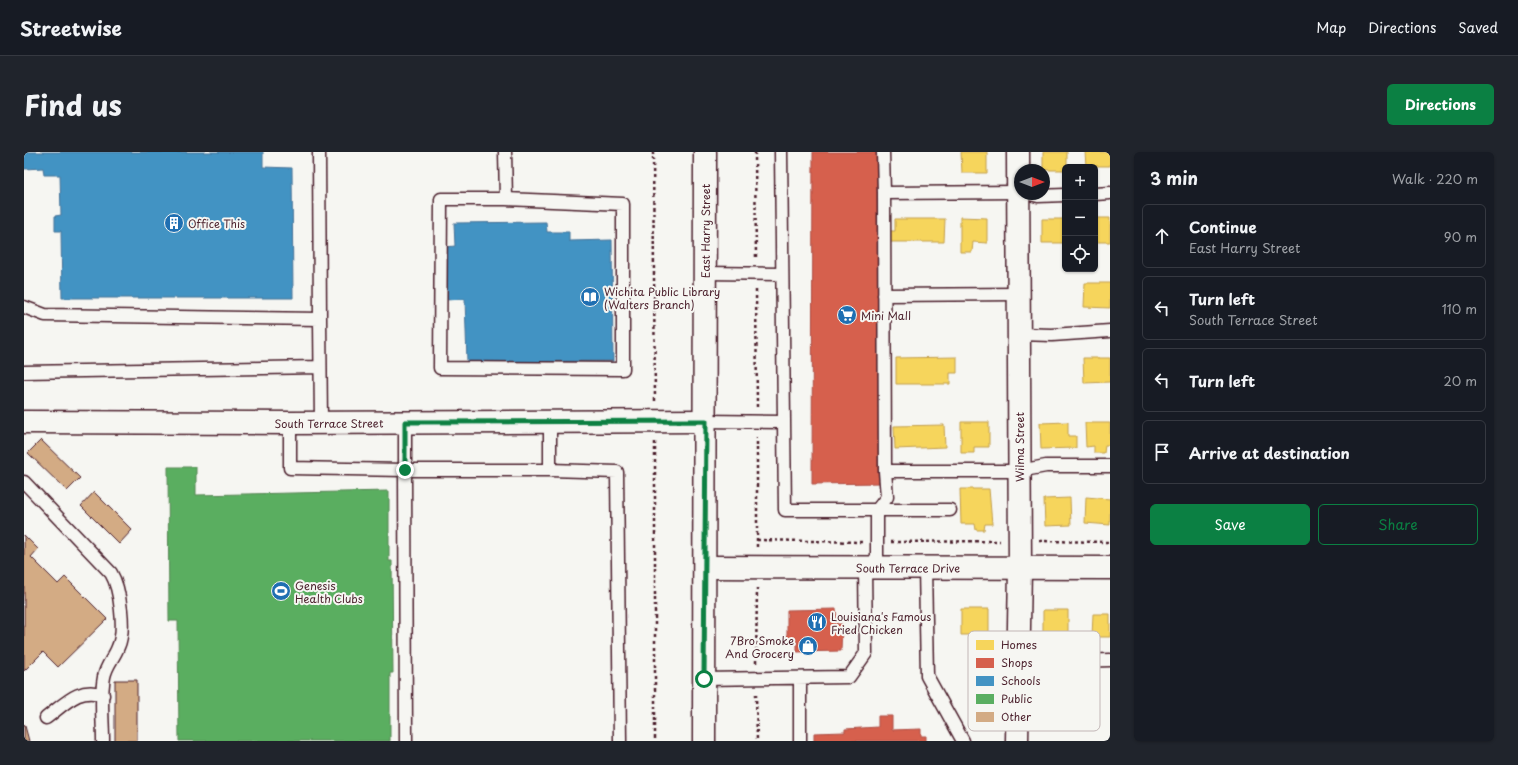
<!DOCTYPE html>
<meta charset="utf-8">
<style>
:root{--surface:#171b24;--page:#20242c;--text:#f1f3f6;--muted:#9ea1a6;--line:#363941;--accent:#0b8043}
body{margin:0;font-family:"Playpen Sans",sans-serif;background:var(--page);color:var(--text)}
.controls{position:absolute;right:12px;top:12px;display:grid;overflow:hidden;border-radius:6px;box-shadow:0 1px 3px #0004}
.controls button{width:36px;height:36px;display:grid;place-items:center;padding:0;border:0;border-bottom:1px solid var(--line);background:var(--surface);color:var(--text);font:20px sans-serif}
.compass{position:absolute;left:990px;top:12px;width:36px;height:36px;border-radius:50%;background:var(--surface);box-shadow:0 1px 3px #0004;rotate:90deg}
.stop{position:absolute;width:12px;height:12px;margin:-9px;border:3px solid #0b8043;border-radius:50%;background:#fff}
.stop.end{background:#0b8043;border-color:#fff;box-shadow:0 1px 4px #0008}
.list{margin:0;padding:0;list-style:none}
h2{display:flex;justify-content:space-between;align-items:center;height:52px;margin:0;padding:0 16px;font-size:17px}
h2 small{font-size:13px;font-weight:400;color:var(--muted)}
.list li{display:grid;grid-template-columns:26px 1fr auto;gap:12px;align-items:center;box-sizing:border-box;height:64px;margin:0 8px 8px;padding:0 8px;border:1px solid var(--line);border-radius:6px}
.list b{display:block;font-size:15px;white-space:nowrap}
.list p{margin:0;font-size:13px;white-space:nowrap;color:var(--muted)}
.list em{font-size:13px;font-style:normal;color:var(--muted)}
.actions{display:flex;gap:8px;padding:12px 16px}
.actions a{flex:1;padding:9px 0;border:1px solid var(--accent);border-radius:6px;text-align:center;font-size:14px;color:var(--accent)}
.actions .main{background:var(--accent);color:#fff}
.icon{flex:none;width:22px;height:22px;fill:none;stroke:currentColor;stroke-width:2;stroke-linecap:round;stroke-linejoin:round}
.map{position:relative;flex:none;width:1086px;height:589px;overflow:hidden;border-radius:6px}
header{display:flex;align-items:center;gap:24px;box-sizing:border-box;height:56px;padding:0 20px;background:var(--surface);border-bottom:1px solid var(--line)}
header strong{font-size:19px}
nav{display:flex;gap:22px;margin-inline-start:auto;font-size:14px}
.intro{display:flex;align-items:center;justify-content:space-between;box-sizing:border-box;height:96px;padding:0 24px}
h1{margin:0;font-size:28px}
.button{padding:10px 18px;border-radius:6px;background:var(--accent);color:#fff;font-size:14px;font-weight:700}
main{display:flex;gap:24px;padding:0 24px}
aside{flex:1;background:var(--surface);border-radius:6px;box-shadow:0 1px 3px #0004}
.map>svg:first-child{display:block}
.homes{fill:#f6d55c;stroke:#c29e4d}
.shops{fill:#d6604d;stroke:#ac4c43}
.schools{fill:#4393c3;stroke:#457095}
.public{fill:#5aae61;stroke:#558351}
.building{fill:#d3ab84;stroke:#4a1f2b}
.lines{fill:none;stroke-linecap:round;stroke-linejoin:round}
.service-casing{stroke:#4a1f2b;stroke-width:15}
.minor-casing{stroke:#4a1f2b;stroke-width:25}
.secondary-casing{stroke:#4a1f2b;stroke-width:25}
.path{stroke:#4a1f2b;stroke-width:2.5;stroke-dasharray:3 3;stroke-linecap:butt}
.service{stroke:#f6f6f2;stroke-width:12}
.minor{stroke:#f6f6f2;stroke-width:22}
.secondary{stroke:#f6f6f2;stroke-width:22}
.route{stroke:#0b8043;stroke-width:5}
.labels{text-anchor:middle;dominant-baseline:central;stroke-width:4;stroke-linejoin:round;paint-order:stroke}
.poi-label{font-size:11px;fill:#4a1f2b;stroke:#f6f6f2;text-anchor:start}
.street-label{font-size:11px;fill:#4a1f2b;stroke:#f6f6f2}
.key{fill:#f6f6f2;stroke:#c2b6b6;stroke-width:1}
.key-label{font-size:11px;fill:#4a1f2b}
</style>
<header>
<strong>Streetwise</strong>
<nav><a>Map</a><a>Directions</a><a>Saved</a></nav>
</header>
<div class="intro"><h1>Find us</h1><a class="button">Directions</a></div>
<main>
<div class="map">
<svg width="1086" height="589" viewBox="0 0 1086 589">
<rect width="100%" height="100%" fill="#f6f6f2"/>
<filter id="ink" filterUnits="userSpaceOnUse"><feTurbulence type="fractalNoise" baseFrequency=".025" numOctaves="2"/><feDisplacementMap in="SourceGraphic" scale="8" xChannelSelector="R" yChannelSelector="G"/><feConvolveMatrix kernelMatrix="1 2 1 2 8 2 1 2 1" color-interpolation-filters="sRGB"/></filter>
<g filter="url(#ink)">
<path class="homes" d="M937 0H963V21H938Z
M1019 0H1043V15H1041V18H1019Z
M1061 0H1086V14H1062Z
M936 65 963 66V91L949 90 948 100H936Z
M1071 66H1086V90H1071Z
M871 67H921L920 90H865V79H871Z
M1018 67H1041V91H1018Z
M1061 131H1086V156L1060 155Z
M933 205V221H926V232H872V206Z
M1059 206H1086V230L1060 231Z
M937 270H965V295H950V301H937Z
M1044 270V284H1052V296L1017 297 1016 271Z
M1061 271H1086V293H1081L1080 301H1070V294L1062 295Z
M920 273 921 295 871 297 870 274Z
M936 337H965L968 372H961L960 378H952L951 372H937Z
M1062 345 1086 347V373L1061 371Z
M1046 346 1047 373 1021 374 1020 347Z
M937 457H965V483H937Z
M1019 458H1044V483H1019Z
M1069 462H1086V485H1068Z"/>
<path class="shops" d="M789 0H856L857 331 788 332Z
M812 457 813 472H818L817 499 773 500V489H763V458Z
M854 564H868V578L897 577V584H902V589H790V581L821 580V577L854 575Z"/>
<path class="schools" d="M0 0H239V15L268 16 269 146H38L37 79H31V64L37 63 36 23H20L19 16 0 17Z
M522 70 523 80H545V89L588 88 589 209 443 210 441 147 421 148V95L431 94 430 71Z"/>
<path class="public" d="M144 315H172V343L365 339V409H368L369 521H366V589H155L154 469H145Z"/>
<path class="building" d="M17 288 56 326 43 339 4 301Z
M70 340 108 378 95 392 57 354Z
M0 383 14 397 7 405 34 432 41 425 83 467 34 515 19 500 0 519Z
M91 528H113V589H91Z
M0 573 1 574 5 589H0Z"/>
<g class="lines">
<g class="service-casing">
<path id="service" d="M481 0 482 47
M757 0 761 358H926
M859 0 860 41 996 40
M860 41 861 319
M1006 42 1014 44 1041 43
M1071 42 1086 41
M417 47H482L599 52V217L416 216Z
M681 121 758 122
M860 143 994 142
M0 155 21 163 296 167 295 0
M296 167 297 271
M994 182 1028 183 1086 179
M0 220 295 215
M681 269 760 270
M266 271V316L381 318 382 589
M381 271V318H526V270
M526 318 593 320 596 589
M0 330 87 421C96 436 102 478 94 495 90 506 82 513 80 525 76 545 79 568 79 589
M853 415V358L863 345 861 319H995L1022 314H1086
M901 415 903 524 939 589
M994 511 1086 508
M680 527 825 525 842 501 841 415
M22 566C41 552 55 534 79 543
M776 589V526"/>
</g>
<g class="minor-casing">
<g id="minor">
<path id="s1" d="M0 270 266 271 681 269"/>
<path id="s2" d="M681 415 1086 416"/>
<path d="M993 589 996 416 994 0"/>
</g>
</g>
<g class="secondary-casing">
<g id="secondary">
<path id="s3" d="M680 589 681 0"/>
</g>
</g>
<path class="path" d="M629 0 631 249
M731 0 732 107
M732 138 733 255
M631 290V589
M733 388 838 390
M1015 389 1086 390
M867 390 976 389
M733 395V286
M732 511 733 436
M732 542 733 589"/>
<use href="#service" class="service"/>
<use href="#minor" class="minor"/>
<use href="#secondary" class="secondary"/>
</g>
</g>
<g class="lines" filter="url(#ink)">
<path class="route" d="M381 318V270L682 269 680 527"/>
</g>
<defs>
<g id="building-disc" transform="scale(1)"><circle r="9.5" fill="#1f6fb2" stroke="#f6f6f2"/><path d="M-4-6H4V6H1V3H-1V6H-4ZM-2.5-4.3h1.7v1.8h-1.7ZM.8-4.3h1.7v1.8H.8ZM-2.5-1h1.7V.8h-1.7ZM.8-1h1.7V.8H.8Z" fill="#fff"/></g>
<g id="library-disc" transform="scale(1)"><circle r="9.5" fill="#1f6fb2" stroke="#f6f6f2"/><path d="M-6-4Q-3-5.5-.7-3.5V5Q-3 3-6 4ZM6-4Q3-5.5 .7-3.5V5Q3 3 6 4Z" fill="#fff"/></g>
<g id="supermarket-disc" transform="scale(1)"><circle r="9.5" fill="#1f6fb2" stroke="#f6f6f2"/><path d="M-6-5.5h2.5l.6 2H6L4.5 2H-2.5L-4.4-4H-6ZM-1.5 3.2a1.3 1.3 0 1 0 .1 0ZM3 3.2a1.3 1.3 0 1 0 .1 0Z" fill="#fff"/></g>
<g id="stadium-disc" transform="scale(1)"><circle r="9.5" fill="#1f6fb2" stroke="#f6f6f2"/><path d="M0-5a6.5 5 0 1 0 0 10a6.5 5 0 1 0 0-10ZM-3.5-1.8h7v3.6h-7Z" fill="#fff"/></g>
<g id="restaurant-disc" transform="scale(1)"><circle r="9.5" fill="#1f6fb2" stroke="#f6f6f2"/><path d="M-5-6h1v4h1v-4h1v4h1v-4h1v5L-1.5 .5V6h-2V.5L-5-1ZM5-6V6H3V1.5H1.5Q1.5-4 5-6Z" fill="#fff"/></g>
<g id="shop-disc" transform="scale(1)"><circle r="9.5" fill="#1f6fb2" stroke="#f6f6f2"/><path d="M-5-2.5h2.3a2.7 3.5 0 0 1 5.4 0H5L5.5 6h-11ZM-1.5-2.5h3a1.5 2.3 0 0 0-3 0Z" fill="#fff"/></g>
</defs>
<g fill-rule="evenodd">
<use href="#building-disc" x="150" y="71"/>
<use href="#library-disc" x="566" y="145"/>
<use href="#supermarket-disc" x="823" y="163"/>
<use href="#stadium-disc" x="257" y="439"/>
<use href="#restaurant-disc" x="793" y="470"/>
<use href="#shop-disc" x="784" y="494"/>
</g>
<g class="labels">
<g class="poi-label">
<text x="164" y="71">Office This</text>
<text x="580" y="139">Wichita Public Library<tspan x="580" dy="13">(Walters Branch)</tspan></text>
<text x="837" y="163">Mini Mall</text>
<text x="271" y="433">Genesis<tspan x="271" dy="13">Health Clubs</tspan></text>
<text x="807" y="464">Louisiana's Famous<tspan x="807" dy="13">Fried Chicken</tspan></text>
<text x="770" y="488" text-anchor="end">7Bro Smoke<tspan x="770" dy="13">And Grocery</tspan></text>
</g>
<g class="street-label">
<text stroke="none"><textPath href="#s3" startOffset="510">East Harry Street</textPath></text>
<text stroke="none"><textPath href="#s1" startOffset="305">South Terrace Street</textPath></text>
<text transform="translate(995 295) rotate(-90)">Wilma Street</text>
<text stroke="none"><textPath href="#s2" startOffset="203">South Terrace Drive</textPath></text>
</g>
</g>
<rect x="944" y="479" width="132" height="100" rx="6" class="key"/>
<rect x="952" y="488" width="18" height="10" fill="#f6d55c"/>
<rect x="952" y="506" width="18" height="10" fill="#d6604d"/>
<rect x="952" y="524" width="18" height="10" fill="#4393c3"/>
<rect x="952" y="542" width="18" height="10" fill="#5aae61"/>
<rect x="952" y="560" width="18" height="10" fill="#d3ab84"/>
<g class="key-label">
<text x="977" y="497">Homes</text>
<text x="977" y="515">Shops</text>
<text x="977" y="533">Schools</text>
<text x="977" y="551">Public</text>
<text x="977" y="569">Other</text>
</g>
</svg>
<div class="controls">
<button>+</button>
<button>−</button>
<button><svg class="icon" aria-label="locate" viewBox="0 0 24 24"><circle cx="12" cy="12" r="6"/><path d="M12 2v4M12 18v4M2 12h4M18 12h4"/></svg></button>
</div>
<svg class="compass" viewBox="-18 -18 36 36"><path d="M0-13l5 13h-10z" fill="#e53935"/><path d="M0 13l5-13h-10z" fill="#9ea1a6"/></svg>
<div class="stop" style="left:680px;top:527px"></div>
<div class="stop end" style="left:381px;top:318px"></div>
</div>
<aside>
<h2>3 min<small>Walk · 220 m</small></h2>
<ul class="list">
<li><svg class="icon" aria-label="ahead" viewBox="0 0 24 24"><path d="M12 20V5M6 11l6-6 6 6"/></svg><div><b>Continue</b><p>East Harry Street</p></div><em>90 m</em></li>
<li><svg class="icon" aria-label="left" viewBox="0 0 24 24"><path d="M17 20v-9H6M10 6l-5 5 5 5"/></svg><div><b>Turn left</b><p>South Terrace Street</p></div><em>110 m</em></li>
<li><svg class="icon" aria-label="left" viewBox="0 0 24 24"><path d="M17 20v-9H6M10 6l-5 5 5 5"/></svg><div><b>Turn left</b></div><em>20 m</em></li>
<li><svg class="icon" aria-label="arrive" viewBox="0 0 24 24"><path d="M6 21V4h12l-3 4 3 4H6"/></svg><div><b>Arrive at destination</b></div></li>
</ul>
<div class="actions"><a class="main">Save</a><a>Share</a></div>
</aside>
</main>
